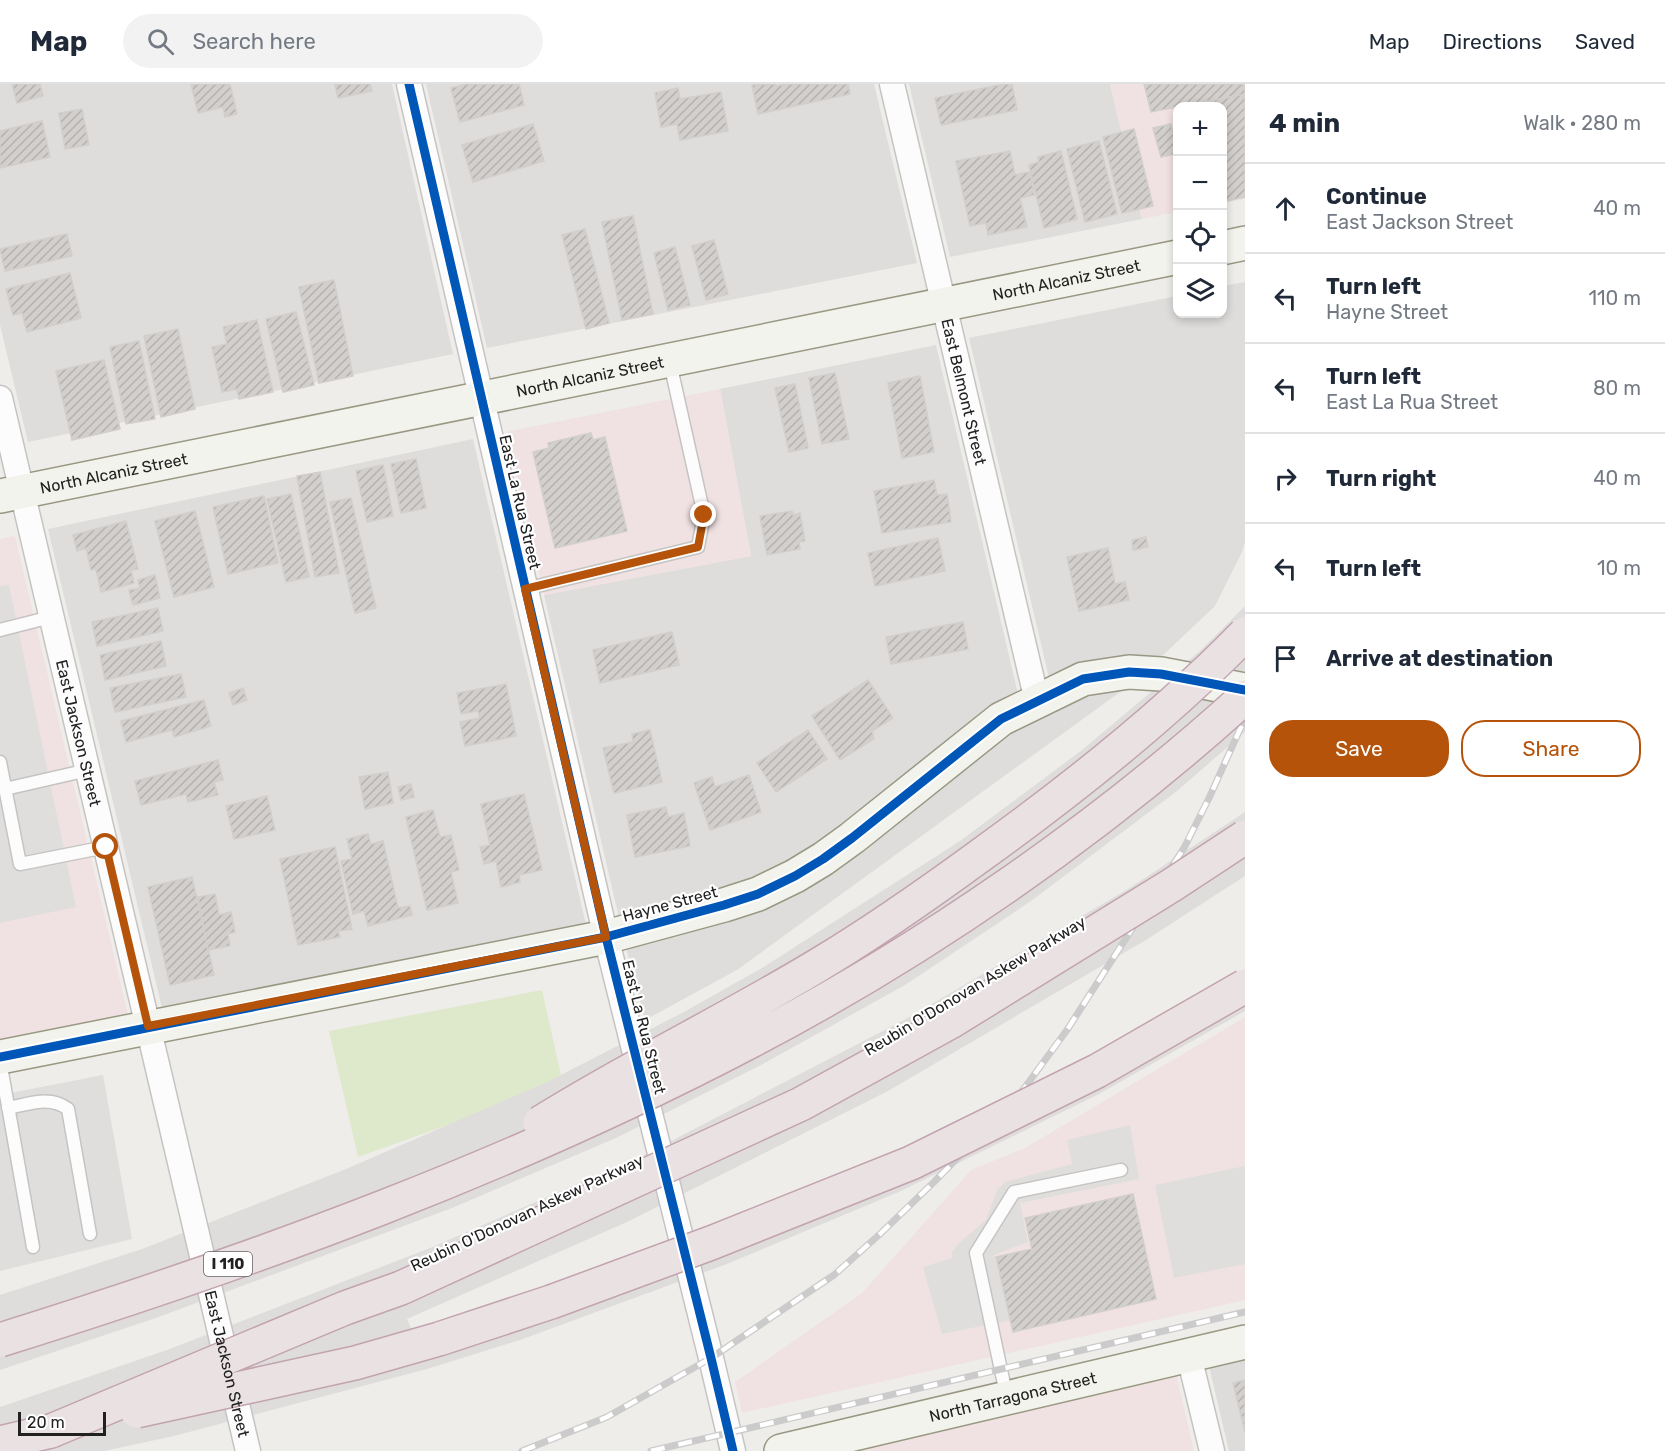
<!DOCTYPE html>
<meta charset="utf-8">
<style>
:root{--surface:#fff;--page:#f2f2f3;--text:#1f2937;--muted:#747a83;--line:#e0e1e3;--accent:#b45309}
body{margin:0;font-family:Rubik,sans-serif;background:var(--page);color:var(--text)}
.controls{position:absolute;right:18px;top:18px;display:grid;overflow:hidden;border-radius:12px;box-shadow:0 3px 9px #0003}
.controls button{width:54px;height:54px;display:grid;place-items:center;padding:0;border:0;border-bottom:2px solid var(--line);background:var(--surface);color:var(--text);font:30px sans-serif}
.scale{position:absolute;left:18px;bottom:15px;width:88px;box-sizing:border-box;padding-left:6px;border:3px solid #212121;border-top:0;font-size:16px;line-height:21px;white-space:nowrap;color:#212121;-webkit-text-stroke:4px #fff;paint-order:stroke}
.stop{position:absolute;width:18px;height:18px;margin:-14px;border:4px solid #b45309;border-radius:50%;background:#fff}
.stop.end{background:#b45309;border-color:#fff;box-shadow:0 2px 6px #0008}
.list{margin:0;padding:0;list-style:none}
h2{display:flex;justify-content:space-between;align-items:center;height:78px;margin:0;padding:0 24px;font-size:26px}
h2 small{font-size:20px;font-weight:400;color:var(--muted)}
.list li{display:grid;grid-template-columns:39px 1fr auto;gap:18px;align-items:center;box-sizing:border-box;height:90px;padding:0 24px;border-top:2px solid var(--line)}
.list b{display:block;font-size:22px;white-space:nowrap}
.list p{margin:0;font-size:20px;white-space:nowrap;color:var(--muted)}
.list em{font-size:20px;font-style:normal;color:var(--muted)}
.actions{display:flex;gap:12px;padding:18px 24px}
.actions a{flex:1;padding:14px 0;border:2px solid var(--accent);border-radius:24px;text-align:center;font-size:21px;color:var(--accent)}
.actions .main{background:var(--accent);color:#fff}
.icon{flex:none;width:33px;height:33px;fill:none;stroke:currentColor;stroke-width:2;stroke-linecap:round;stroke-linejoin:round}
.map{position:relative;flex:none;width:1245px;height:1367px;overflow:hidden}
header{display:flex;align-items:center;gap:36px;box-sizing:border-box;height:84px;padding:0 30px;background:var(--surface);border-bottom:2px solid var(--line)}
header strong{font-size:28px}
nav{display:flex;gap:33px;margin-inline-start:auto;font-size:21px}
.search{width:420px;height:54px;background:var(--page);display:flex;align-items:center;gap:15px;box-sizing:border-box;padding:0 21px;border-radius:33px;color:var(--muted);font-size:22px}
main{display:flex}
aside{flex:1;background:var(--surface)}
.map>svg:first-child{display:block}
.residential{fill:#dedddb}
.commercial{fill:#f0e2e2}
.religious{fill:#dddcdb}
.grass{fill:#dee9cb}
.parking{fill:#dfdedd}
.pier{fill:#dedddc}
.building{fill:url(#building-hatch);stroke:#d2cecb;stroke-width:1.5}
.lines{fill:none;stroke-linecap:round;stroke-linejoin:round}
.lane-casing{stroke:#c5c4c2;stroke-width:15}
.street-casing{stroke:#c5c4c2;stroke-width:27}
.secondary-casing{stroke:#989883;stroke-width:36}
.highway-casing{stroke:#c2a3af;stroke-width:36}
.lane{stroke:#fdfcfc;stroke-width:12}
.street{stroke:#fdfcfc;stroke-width:24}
.secondary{stroke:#f3f3ed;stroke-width:33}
.highway{stroke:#eae1e3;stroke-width:33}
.rail-casing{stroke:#cbcbcb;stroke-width:7}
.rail{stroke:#fff;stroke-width:4.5;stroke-dasharray:14;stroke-linecap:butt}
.highway-bridge-casing{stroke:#c2a3af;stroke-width:36;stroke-linecap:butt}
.highway-bridge{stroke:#eae1e3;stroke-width:33}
.cycleway-casing{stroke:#fff;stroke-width:13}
.cycleway{stroke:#0057b8;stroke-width:9}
.route{stroke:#b45309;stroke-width:8}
.labels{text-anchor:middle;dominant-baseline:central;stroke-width:4.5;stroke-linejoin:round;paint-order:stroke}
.shield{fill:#fff;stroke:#646464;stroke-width:1.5}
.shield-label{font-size:15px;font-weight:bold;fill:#212121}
.street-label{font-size:16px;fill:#212121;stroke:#fff}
</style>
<header>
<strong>Map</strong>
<div class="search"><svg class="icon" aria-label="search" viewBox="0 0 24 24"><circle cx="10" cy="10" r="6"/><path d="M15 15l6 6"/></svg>Search here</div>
<nav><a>Map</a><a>Directions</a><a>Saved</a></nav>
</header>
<main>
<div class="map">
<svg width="1245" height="1367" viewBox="0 0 1245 1367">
<defs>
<pattern id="building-hatch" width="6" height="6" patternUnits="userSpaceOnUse" patternTransform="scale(1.5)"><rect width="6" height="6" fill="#d2cfcd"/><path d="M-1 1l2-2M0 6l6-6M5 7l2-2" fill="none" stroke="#b4b1b0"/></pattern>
</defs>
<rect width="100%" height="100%" fill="#efedea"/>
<path class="residential" d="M0 0H392L453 270 28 358 0 241Z
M426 0H874L917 179 487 264Z
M909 0H1110L1142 135 950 173Z
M1245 198V458L1242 468 1215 522 1159 575 1049 594 969 254 1177 212 1178 230H1222L1223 202Z
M936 261 1018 610 841 743 786 780 751 796 619 834 544 511 751 472 720 305Z
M473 355 586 841 162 924 48 445Z
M1127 603 737 886 645 936 626 863 731 835 1011 647 1043 631 1056 629V625L1089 609Z"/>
<path class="commercial" d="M1110 0H1245V115L1223 119 1222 22H1178L1177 128 1142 135Z
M720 305 751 472 544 511 506 348Z
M15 452 128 931 0 958V455Z
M1245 933V1216L742 1329 735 1298 862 1209 971 1086 1025 1064Z
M1176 1290 1194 1367H847Z"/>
<path class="religious" d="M1245 1273V1367H1229L1209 1282Z"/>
<path class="grass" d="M542 906 563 1000 358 1073 329 947Z"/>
<path class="parking" d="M9 501 76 823 0 839V502Z
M103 991 132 1155 0 1187V1011Z
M1130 1041 1139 1095 1020 1119 1028 1158 994 1171 1011 1236 942 1250 923 1183 952 1174V1168L958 1160 986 1136 997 1106 1005 1098 1072 1080 1067 1056Z
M1245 1082V1180L1174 1194 1155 1101Z"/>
<path class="pier" d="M1245 522V648L1177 707 1031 817 905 901 763 980 616 1054 452 1124 156 1234 0 1286V1211L142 1165 346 1085 547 998 682 929 762 884 960 757 1082 666 1201 566Z
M1245 728V792L1146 856 888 1007 627 1138 407 1235 413 1249 757 1129 925 1055 1093 971 1245 885V927L1099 1010 901 1107 727 1180 520 1256 427 1285 174 1352 104 1367H0V1323L167 1266 430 1164 646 1070 906 935 1128 805Z"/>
<path class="building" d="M12 0H40L43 12 17 19Z
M191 0H230L237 30 225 33 223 23 198 29Z
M335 0H370L372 7 338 14Z
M467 0H519L524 21 460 38 451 4Z
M775 0 776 2 787 0H848L850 10 758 30 752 1Z
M1004 0H1012L1017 26 941 41 935 14Z
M1144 0H1245V10L1151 28Z
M678 4 680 15 721 8 728 47 680 56 677 40 661 43 655 9Z
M1245 10V113L1222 118V22H1190V21Z
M82 25 89 61 65 65 59 29Z
M42 37 50 73 0 84V47Z
M533 40 544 77 473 98 462 61Z
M1171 40 1178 69 1161 73 1153 44Z
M1134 45 1153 122 1122 129 1103 53Z
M1099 57 1117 130 1085 138 1067 65Z
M1010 67 1015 91 1030 88 1034 111 1020 114 1027 143 988 151 986 139 970 142 956 77Z
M1061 67 1077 135 1044 144 1029 81 1039 78 1038 73Z
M633 132 653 230 622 236 602 138Z
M585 145 609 239 586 245 562 151Z
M67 150 72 172 5 187 0 165Z
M714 156 728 210 706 216 692 162Z
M675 163 690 221 668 226 654 169Z
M70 189 81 234 27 248 22 229 13 231 6 205Z
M334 196 353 292 319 299 299 203Z
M296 228 314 301 283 308 266 235Z
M257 236 273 308 239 315 237 305 222 308 212 263 227 260 223 243Z
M178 245 195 325 161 333 144 252Z
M139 257 155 335 126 340 110 263Z
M104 276 120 345 72 356 56 287Z
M835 289 849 355 822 360 809 294Z
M920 292 934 368 902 374 888 299Z
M795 300 808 364 789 368 775 304Z
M591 349 593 356 605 353 627 447 555 464 533 368 549 364 548 359Z
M416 375 426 424 401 429 391 380Z
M383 381 393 432 367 438 356 387Z
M320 388 339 489 315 493 297 392Z
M934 396 937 411 947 410 951 438 882 449 874 407Z
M291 410 309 493 286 498 267 415Z
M264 412 278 479 228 490 213 423Z
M351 414 376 524 355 529 330 418Z
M195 427 214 503 174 513 155 437Z
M792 427 793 431 800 429 805 457 799 458 800 465 767 471 760 432Z
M126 437 138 485 131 486 134 499 101 508 96 485 91 486 86 464 77 467 73 451Z
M1146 453 1148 463 1133 466 1132 456Z
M938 454 945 487 875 502 868 469Z
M1108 464 1115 500 1125 498 1129 516 1079 527 1067 473Z
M155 491 160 514 133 521 129 506 140 504 138 496Z
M158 524 163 547 97 562 92 538Z
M963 538 968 565 891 580 886 553Z
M672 548 679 581 600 599 593 566Z
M161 557 166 582 105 596 100 571Z
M181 590 186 613 115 628 110 604Z
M868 596 893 634 872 647 874 655 840 676 812 632Z
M506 600 516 652 465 662 460 638 480 634 478 627 461 630 457 609Z
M243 604 247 616 233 621 229 609Z
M204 616 211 642 174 653 172 646 126 658 121 637Z
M650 646 662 698 614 709 603 664 633 658 632 650Z
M808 646 827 675 776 708 757 679Z
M218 676 223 696 214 698 218 711 188 718 186 710 141 721 135 697Z
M388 688 393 719 365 725 359 693Z
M749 691 761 728 710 746 694 699 712 693 715 703Z
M411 700 414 713 401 716 398 703Z
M524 710 542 786 519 791 520 798 501 803 496 777 484 780 480 763 490 761 481 720Z
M267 712 275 746 234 755 226 722Z
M666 723 668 733 684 729 690 762 635 773 627 731Z
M433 726 440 753 451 751 459 786 451 788 458 819 427 826 406 733Z
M368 750 371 760 383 757 398 824 410 822 412 831 368 842 364 827 353 830 341 777 352 775 347 755Z
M335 763 352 845 338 847 340 853 298 861 280 775Z
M192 793 214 891 170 901 148 803Z
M215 810 219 831 231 828 235 848 228 850 230 862 208 866 198 813Z
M1133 1110 1156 1215 1013 1248 996 1173 1032 1165 1025 1134Z
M1245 1296V1348L1233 1299Z"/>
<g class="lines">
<g class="lane-casing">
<path id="lane" d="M525 505 698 463 704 431 670 279
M0 546 51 533
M0 678 20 780 106 763
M5 705 88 686
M0 977 33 1163
M8 1024C29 1020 50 1011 68 1025L90 1150
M1007 1314 976 1169 1014 1108 1121 1086"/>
</g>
<g class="street-casing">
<g id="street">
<path d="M409 0 606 853 711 1274 733 1367"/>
<path id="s1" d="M892 0 1037 617"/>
<path id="s2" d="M0 314 248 1367"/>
<path d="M1189 1272 1212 1367"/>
</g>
</g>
<g class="secondary-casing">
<g id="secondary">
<path d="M1222 164 1245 159"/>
<path id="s3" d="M0 412 1178 173"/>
<path d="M0 973 606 853 724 821 758 810 795 792 823 775 852 754 1001 635 1083 595 1129 588 1161 590 1245 606"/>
<path id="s4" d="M781 1367 1245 1258"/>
</g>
</g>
<g class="highway-casing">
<path id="highway" d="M0 1359 51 1347"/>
</g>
<use href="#lane" class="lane"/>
<use href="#street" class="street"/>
<use href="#secondary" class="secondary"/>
<use href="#highway" class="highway"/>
<g class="rail-casing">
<path id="rail" d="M522 1367 607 1333 711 1274 834 1191 880 1150 934 1098 1020 1010 1067 946 1184 764 1210 712 1245 634
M651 1367 1245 1228"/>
</g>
<use href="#rail" class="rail"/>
<g class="highway-bridge-casing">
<path id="highway-bridge" d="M540 1039C631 982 728 936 820 880 875 847 929 809 981 771 1074 704 1165 632 1245 550
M0 1256C257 1176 513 1082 751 957 925 866 1100 745 1245 613
M137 1327 355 1279 439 1255 551 1218 711 1159 911 1079 1097 987 1245 902
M51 1347 345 1224 401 1204 801 1020 952 937 1172 801 1245 753"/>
</g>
<use href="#highway-bridge" class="highway-bridge"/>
<g class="cycleway-casing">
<path id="cycleway" d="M409 0 606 853 711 1274 733 1367
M0 973 606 853 724 821 758 810 795 792 823 775 852 754 1001 635 1083 595 1129 588 1161 590 1245 606"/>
</g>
<use href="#cycleway" class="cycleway"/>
</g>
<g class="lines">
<path class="route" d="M106 763 148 942 606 853 525 505 698 463 704 431"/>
</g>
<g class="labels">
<rect class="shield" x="204" y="1168" width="48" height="24" rx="4.5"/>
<g class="shield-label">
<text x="228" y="1180">I 110</text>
</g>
<g class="street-label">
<text stroke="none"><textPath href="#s3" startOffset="1088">North Alcaniz Street</textPath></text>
<text stroke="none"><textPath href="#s3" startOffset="602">North Alcaniz Street</textPath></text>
<text stroke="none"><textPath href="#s1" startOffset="316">East Belmont Street</textPath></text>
<text stroke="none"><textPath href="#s3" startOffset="116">North Alcaniz Street</textPath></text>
<text transform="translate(520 418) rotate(77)">East La Rua Street</text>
<text stroke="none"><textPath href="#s2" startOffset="344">East Jackson Street</textPath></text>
<text transform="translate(670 820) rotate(-15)">Hayne Street</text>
<text transform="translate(975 902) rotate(-31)">Reubin O'Donovan Askew Parkway</text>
<text transform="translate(644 943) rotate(76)">East La Rua Street</text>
<text transform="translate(527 1129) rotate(-25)">Reubin O'Donovan Askew Parkway</text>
<text stroke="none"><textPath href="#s2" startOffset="992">East Jackson Street</textPath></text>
<text stroke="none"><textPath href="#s4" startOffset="238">North Tarragona Street</textPath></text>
</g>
</g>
</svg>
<div class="controls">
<button>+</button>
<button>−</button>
<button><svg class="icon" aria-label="locate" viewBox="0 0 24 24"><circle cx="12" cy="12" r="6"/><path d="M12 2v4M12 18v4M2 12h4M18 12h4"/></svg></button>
<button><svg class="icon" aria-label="layers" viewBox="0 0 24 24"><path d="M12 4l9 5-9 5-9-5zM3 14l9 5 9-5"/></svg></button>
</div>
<div class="scale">20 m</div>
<div class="stop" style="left:106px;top:763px"></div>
<div class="stop end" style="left:704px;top:431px"></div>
</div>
<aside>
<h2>4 min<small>Walk · 280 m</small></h2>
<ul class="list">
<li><svg class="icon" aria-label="ahead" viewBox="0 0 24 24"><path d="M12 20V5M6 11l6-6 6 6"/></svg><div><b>Continue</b><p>East Jackson Street</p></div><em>40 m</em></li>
<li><svg class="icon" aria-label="left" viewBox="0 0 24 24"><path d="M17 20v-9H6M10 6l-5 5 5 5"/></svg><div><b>Turn left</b><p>Hayne Street</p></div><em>110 m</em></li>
<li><svg class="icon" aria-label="left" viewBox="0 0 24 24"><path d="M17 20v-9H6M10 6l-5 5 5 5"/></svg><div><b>Turn left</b><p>East La Rua Street</p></div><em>80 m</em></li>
<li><svg class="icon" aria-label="right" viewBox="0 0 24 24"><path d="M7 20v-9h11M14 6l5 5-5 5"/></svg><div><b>Turn right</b></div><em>40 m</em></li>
<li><svg class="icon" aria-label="left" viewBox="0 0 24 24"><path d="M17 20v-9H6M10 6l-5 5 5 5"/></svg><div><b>Turn left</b></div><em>10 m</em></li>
<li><svg class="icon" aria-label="arrive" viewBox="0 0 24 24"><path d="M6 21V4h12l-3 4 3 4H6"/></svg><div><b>Arrive at destination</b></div></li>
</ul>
<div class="actions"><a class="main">Save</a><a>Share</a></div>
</aside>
</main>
